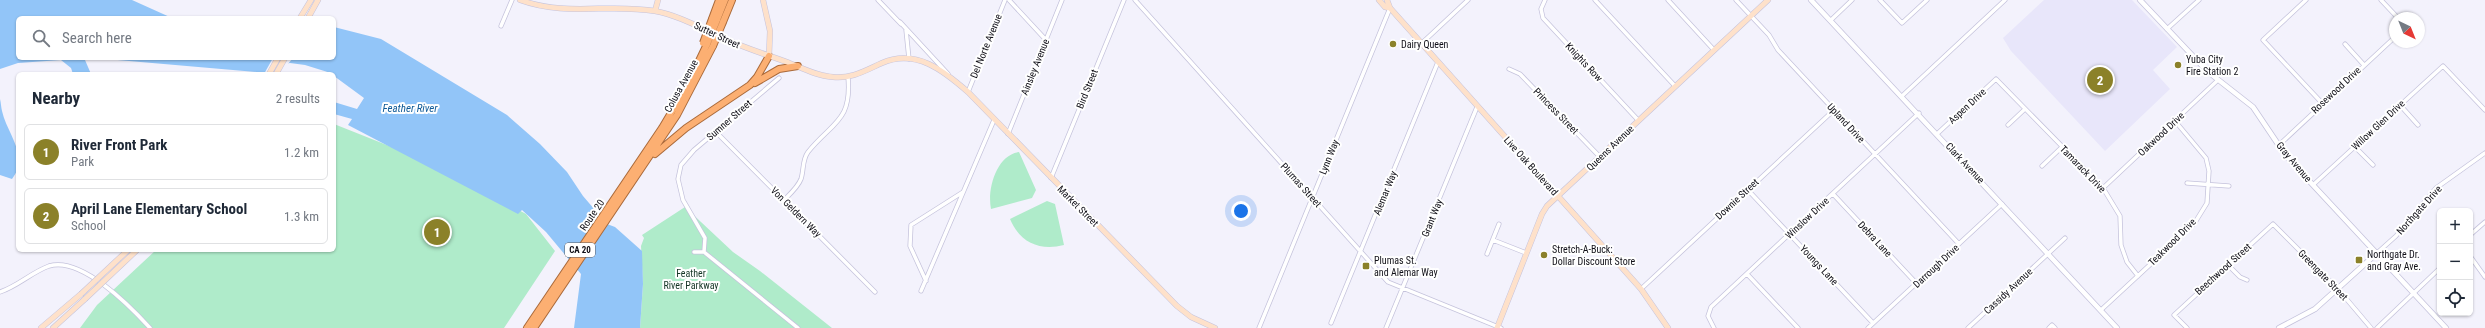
<!DOCTYPE html>
<meta charset="utf-8">
<style>
:root{--surface:#fff;--page:#f2f2f3;--text:#1f2937;--muted:#747a83;--line:#e0e1e3;--accent:#8b8129}
body{margin:0;font-family:"Roboto Condensed",sans-serif;background:var(--page);color:var(--text)}
.controls{position:absolute;right:12px;bottom:12px;display:grid;overflow:hidden;border-radius:6px;box-shadow:0 1px 3px #0004}
.controls button{width:36px;height:36px;display:grid;place-items:center;padding:0;border:0;border-bottom:1px solid var(--line);background:var(--surface);color:var(--text);font:20px sans-serif}
.compass{position:absolute;left:2389px;top:12px;width:36px;height:36px;border-radius:50%;background:var(--surface);box-shadow:0 1px 3px #0004;rotate:137deg}
.you{position:absolute;left:1241px;top:211px;width:14px;height:14px;margin:-10px;border:3px solid #fff;border-radius:50%;background:#1a73e8;box-shadow:0 0 0 6px #1a73e833}
.badge{display:grid;place-items:center;width:26px;height:26px;border-radius:50%;background:var(--accent);color:#fff;font-size:13px;font-weight:700}
.pin{position:absolute;translate:-50% -50%;border:2px solid #fff;box-shadow:0 1px 4px #0006}
.list{margin:0;padding:0;list-style:none}
h2{display:flex;justify-content:space-between;align-items:center;height:52px;margin:0;padding:0 16px;font-size:17px}
h2 small{font-size:13px;font-weight:400;color:var(--muted)}
.list li{display:grid;grid-template-columns:26px 1fr auto;gap:12px;align-items:center;box-sizing:border-box;height:56px;margin:0 8px 8px;padding:0 8px;border:1px solid var(--line);border-radius:6px}
.list b{display:block;font-size:15px;white-space:nowrap}
.list p{margin:0;font-size:13px;white-space:nowrap;color:var(--muted)}
.list em{font-size:13px;font-style:normal;color:var(--muted)}
.icon{flex:none;width:22px;height:22px;fill:none;stroke:currentColor;stroke-width:2;stroke-linecap:round;stroke-linejoin:round}
.map{position:relative;flex:none;width:2485px;height:328px;overflow:hidden}
.search{position:absolute;background:var(--surface);box-shadow:0 1px 3px #0004;left:16px;top:16px;width:320px;height:44px;display:flex;align-items:center;gap:10px;box-sizing:border-box;padding:0 14px;border-radius:6px;color:var(--muted);font-size:15px}
.panel{position:absolute;background:var(--surface);box-shadow:0 1px 3px #0004;left:16px;top:72px;width:320px;height:180px;border-radius:6px}
.map>svg:first-child{display:block}
.built{fill:#e8e6fa}
.green{fill:#afebca}
.water{fill:#92c5f8}
.pier{fill:#f3f2fc}
.lines{fill:none;stroke-linecap:round;stroke-linejoin:round}
.minor-casing{stroke:#c5c3dc;stroke-width:5}
.tertiary-casing{stroke:#c5c3dc;stroke-width:6}
.secondary-casing{stroke:#c5c3dc;stroke-width:6}
.trunk-casing{stroke:#aa6a3b;stroke-width:8}
.minor{stroke:#fff;stroke-width:3.5}
.tertiary{stroke:#fff;stroke-width:4.5}
.secondary{stroke:#fee1ca;stroke-width:5}
.trunk{stroke:#fcaf72;stroke-width:6}
.secondary-bridge-casing{stroke:#c5c3dc;stroke-width:6;stroke-linecap:butt}
.trunk-bridge-casing{stroke:#aa6a3b;stroke-width:8;stroke-linecap:butt}
.secondary-bridge{stroke:#fee1ca;stroke-width:5}
.trunk-bridge{stroke:#fcaf72;stroke-width:6}
.poi-dot{fill:#8b8129;stroke:#fff;stroke-width:1.5}
.labels{text-anchor:middle;dominant-baseline:central;stroke-width:4;stroke-linejoin:round;paint-order:stroke}
.shield{fill:#fff;stroke:#58585d;stroke-width:1}
.shield-label{font-size:9px;font-weight:bold;fill:#111018}
.street-label{font-size:10px;fill:#111018;stroke:#fff}
.poi-label{font-size:10px;fill:#111018;stroke:#fff;text-anchor:start}
.park-label{font-size:10px;fill:#143425;stroke:#fff}
.water-label{font-size:11px;font-style:italic;fill:#0f5a97;stroke:#fff}
</style>
<div class="map">
<svg width="2485" height="328" viewBox="0 0 2485 328">
<rect width="100%" height="100%" fill="#f3f2fc"/>
<path class="built" d="M2044 0H2132L2177 47 2153 70 2170 89 2105 151 2011 51 2003 38Z"/>
<path class="green" d="M334 124 432 163 526 214 555 251 504 328H80L97 305 156 250H334Z
M1019 152 1036 190 1032 198 991 209C987 190 996 155 1019 152Z
M1047 201 1055 204 1064 245C1040 251 1020 243 1010 219Z
M685 207 733 252 760 271 832 328H640L643 284 641 246 644 238 642 235Z"/>
<path class="water" d="M0 0H132L172 18H18V58H334V27L381 39 507 115 540 144 567 172 583 196 607 224 615 227 642 251 643 284 640 328H574L581 274 546 232 522 210 518 214 348 125 352 119 334 114V102L357 109 364 98 334 76V74L305 65 290 63 279 65V74L106 59 85 60 91 74H73L71 68 61 60 18 63 0 69Z
M0 99C1 103 1 107 2 111 7 134 30 156 12 179L0 175Z"/>
<path class="pier" d="M273 58H293L287 65 280 67 281 74H264Z"/>
<g class="lines">
<g class="minor-casing">
<path id="minor" d="M878 0 901 24
M1009 0 1046 40
M1135 0 1388 282 1501 328
M1545 0 1541 9 1543 18 1638 120
M1595 0 1675 86
M1668 0 1714 50
M1736 0 1769 35 1778 50 1959 244
M1880 0 1902 23 1927 0
M2306 0 2263 40 2322 103
M2381 0 2398 18
M1831 20 1852 0
M900 22 948 74
M501 26 512 0
M2167 29 2199 0
M906 30 909 59
M1422 43 1468 0
M2345 44 2364 65
M1509 69 1520 74 1600 157
M968 92 1005 0
M1902 96 2005 0
M2400 105 2418 125
M2008 125 2025 109
M716 132 875 292
M1938 133 1996 79 2103 188 2120 216 2121 245 2127 262 2138 276
M1008 134 1062 0
M2279 145 2395 37
M2355 147 2373 165
M2042 166 2062 147
M1051 178 1124 0
M2187 183 2229 186
M2314 184 2443 66 2485 110
M2103 188 2218 80
M1747 189 1873 323
M1833 194 1916 283
M784 200C790 194 798 187 801 179 804 170 802 160 808 152 832 122 852 122 848 77
M2470 235 2485 222
M1493 240 1526 253
M694 252H704
M704 252 705 238 683 200 678 179 681 165 694 150 779 78
M704 252 798 328
M2377 253 2396 236 2436 188 2485 153
M1487 254 1499 224
M2470 256 2485 277
M2228 265 2240 277 2247 280
M1747 274 1798 328
M926 281 910 246 911 225 963 192
M1641 289 1834 110
M921 291 994 120
M0 292C18 286 32 272 49 266 81 256 130 306 150 328
M2101 310 2194 224 2207 203 2209 171 2206 158 2175 121
M1331 323 1438 62
M1259 328 1390 8
M1386 328 1477 107
M1714 328 1708 316 1711 307 1919 113
M1868 328 2002 204
M1968 328 2065 238
M2049 328 2052 325 2055 328
M2187 328 2174 315 2273 224 2338 289 2371 328
M2377 328 2440 268"/>
</g>
<g class="tertiary-casing">
<path id="tertiary" d="M1811 0 2117 328
M2140 0 2207 71 2253 107 2286 156 2446 328
M2279 328 2315 309 2377 253"/>
</g>
<g class="secondary-casing">
<path id="secondary" d="M520 0C567 17 608 3 655 11 681 16 704 30 728 40 747 49 768 55 787 62 802 68 817 76 833 77 852 79 866 70 882 63 916 48 944 71 968 92L1177 306 1191 317 1215 328
M763 0 770 31 769 56
M1379 0 1385 7 1390 8
M1387 0 1390 8 1641 289 1668 328
M655 11 658 0
M300 18 311 0
M308 18 318 0
M269 74 278 58
M276 74 285 58
M41 328 81 294
M53 328 85 299
M1497 328 1542 214 1547 206 1768 0"/>
</g>
<g class="trunk-casing">
<path id="trunk" d="M712 19 719 0
M717 20 725 0
M723 22 732 0
M755 83 779 69 798 66
M655 154 686 128 750 85 757 77 769 56
M527 328 662 128 687 86 707 44
M534 328 677 115 713 46"/>
</g>
<use href="#minor" class="minor"/>
<use href="#tertiary" class="tertiary"/>
<use href="#secondary" class="secondary"/>
<use href="#trunk" class="trunk"/>
<g class="secondary-bridge-casing">
<path id="secondary-bridge" d="M81 294 128 250
M85 299 137 250"/>
</g>
<g class="trunk-bridge-casing">
<path id="trunk-bridge" d="M703 43 712 19
M707 44 717 20
M713 46 723 22"/>
</g>
<use href="#secondary-bridge" class="secondary-bridge"/>
<use href="#trunk-bridge" class="trunk-bridge"/>
</g>
<g class="poi-dot">
<circle cx="1393" cy="44" r="4"/>
<circle cx="2178" cy="65" r="4"/>
<circle cx="1544" cy="255" r="4"/>
<rect x="2355" y="256" width="8" height="8" rx="2"/>
<rect x="1362" y="262" width="8" height="8" rx="2"/>
</g>
<g class="labels">
<rect class="shield" x="565" y="243" width="30" height="14" rx="3"/>
<g class="shield-label">
<text x="580" y="250">CA 20</text>
</g>
<g class="street-label">
<text transform="translate(717 35) rotate(25)">Sutter Street</text>
<text transform="translate(986 46) rotate(-68)">Del Norte Avenue</text>
<text transform="translate(1584 62) rotate(47)">Knights Row</text>
<text transform="translate(1035 67) rotate(-68)">Ainsley Avenue</text>
<text transform="translate(681 86) rotate(-61)">Colusa Avenue</text>
<text transform="translate(1087 89) rotate(-68)">Bird Street</text>
<text transform="translate(2336 90) rotate(-43)">Rosewood Drive</text>
<text transform="translate(1967 106) rotate(-43)">Aspen Drive</text>
<text transform="translate(1556 111) rotate(46)">Princess Street</text>
<text transform="translate(729 120) rotate(-41)">Sumner Street</text>
<text transform="translate(1846 123) rotate(47)">Upland Drive</text>
<text transform="translate(2378 125) rotate(-43)">Willow Glen Drive</text>
<text transform="translate(2161 134) rotate(-43)">Oakwood Drive</text>
<text transform="translate(1610 148) rotate(-44)">Queens Avenue</text>
<text transform="translate(1329 157) rotate(-68)">Lynn Way</text>
<text transform="translate(2294 162) rotate(50)">Gray Avenue</text>
<text transform="translate(1965 163) rotate(47)">Clark Avenue</text>
<text transform="translate(1531 166) rotate(48)">Live Oak Boulevard</text>
<text transform="translate(2083 169) rotate(46)">Tamarack Drive</text>
<text transform="translate(1301 185) rotate(48)">Plumas Street</text>
<text transform="translate(1385 193) rotate(-68)">Alemar Way</text>
<text transform="translate(1737 199) rotate(-43)">Downie Street</text>
<text transform="translate(1078 206) rotate(45)">Market Street</text>
<text transform="translate(2419 210) rotate(-48)">Northgate Drive</text>
<text transform="translate(796 212) rotate(45)">Von Geldern Way</text>
<text transform="translate(592 215) rotate(-56)">Route 20</text>
<text transform="translate(1432 218) rotate(-68)">Grant Way</text>
<text transform="translate(1807 218) rotate(-43)">Winslow Drive</text>
<text transform="translate(1875 239) rotate(47)">Debra Lane</text>
<text transform="translate(2172 242) rotate(-45)">Teakwood Drive</text>
<text transform="translate(1819 265) rotate(47)">Youngs Lane</text>
<text transform="translate(1936 266) rotate(-43)">Darrough Drive</text>
<text transform="translate(2223 269) rotate(-42)">Beechwood Street</text>
<text transform="translate(2323 275) rotate(46)">Greengate Street</text>
<text transform="translate(2008 291) rotate(-43)">Cassidy Avenue</text>
</g>
<g class="poi-label">
<text x="1401" y="44">Dairy Queen</text>
<text x="2186" y="59">Yuba City<tspan x="2186" dy="12">Fire Station 2</tspan></text>
<text x="1552" y="249">Stretch-A-Buck:<tspan x="1552" dy="12">Dollar Discount Store</tspan></text>
<text x="2367" y="254">Northgate Dr.<tspan x="2367" dy="12">and Gray Ave.</tspan></text>
<text x="1374" y="260">Plumas St.<tspan x="1374" dy="12">and Alemar Way</tspan></text>
</g>
<g class="park-label">
<text x="691" y="273">Feather<tspan x="691" dy="12">River Parkway</tspan></text>
</g>
<g class="water-label">
<text x="410" y="108">Feather River</text>
</g>
</g>
</svg>
<div class="controls">
<button>+</button>
<button>−</button>
<button><svg class="icon" aria-label="locate" viewBox="0 0 24 24"><circle cx="12" cy="12" r="6"/><path d="M12 2v4M12 18v4M2 12h4M18 12h4"/></svg></button>
</div>
<svg class="compass" viewBox="-18 -18 36 36"><path d="M0-13l5 13h-10z" fill="#e53935"/><path d="M0 13l5-13h-10z" fill="#747a83"/></svg>
<div class="you"></div>
<div class="pin badge" style="left:437px;top:232px">1</div>
<div class="pin badge" style="left:2100px;top:80px">2</div>
<div class="search"><svg class="icon" aria-label="search" viewBox="0 0 24 24"><circle cx="10" cy="10" r="6"/><path d="M15 15l6 6"/></svg>Search here</div>
<section class="panel">
<h2>Nearby<small>2 results</small></h2>
<ul class="list">
<li><span class="badge">1</span><div><b>River Front Park</b><p>Park</p></div><em>1.2 km</em></li>
<li><span class="badge">2</span><div><b>April Lane Elementary School</b><p>School</p></div><em>1.3 km</em></li>
</ul>
</section>
</div>
